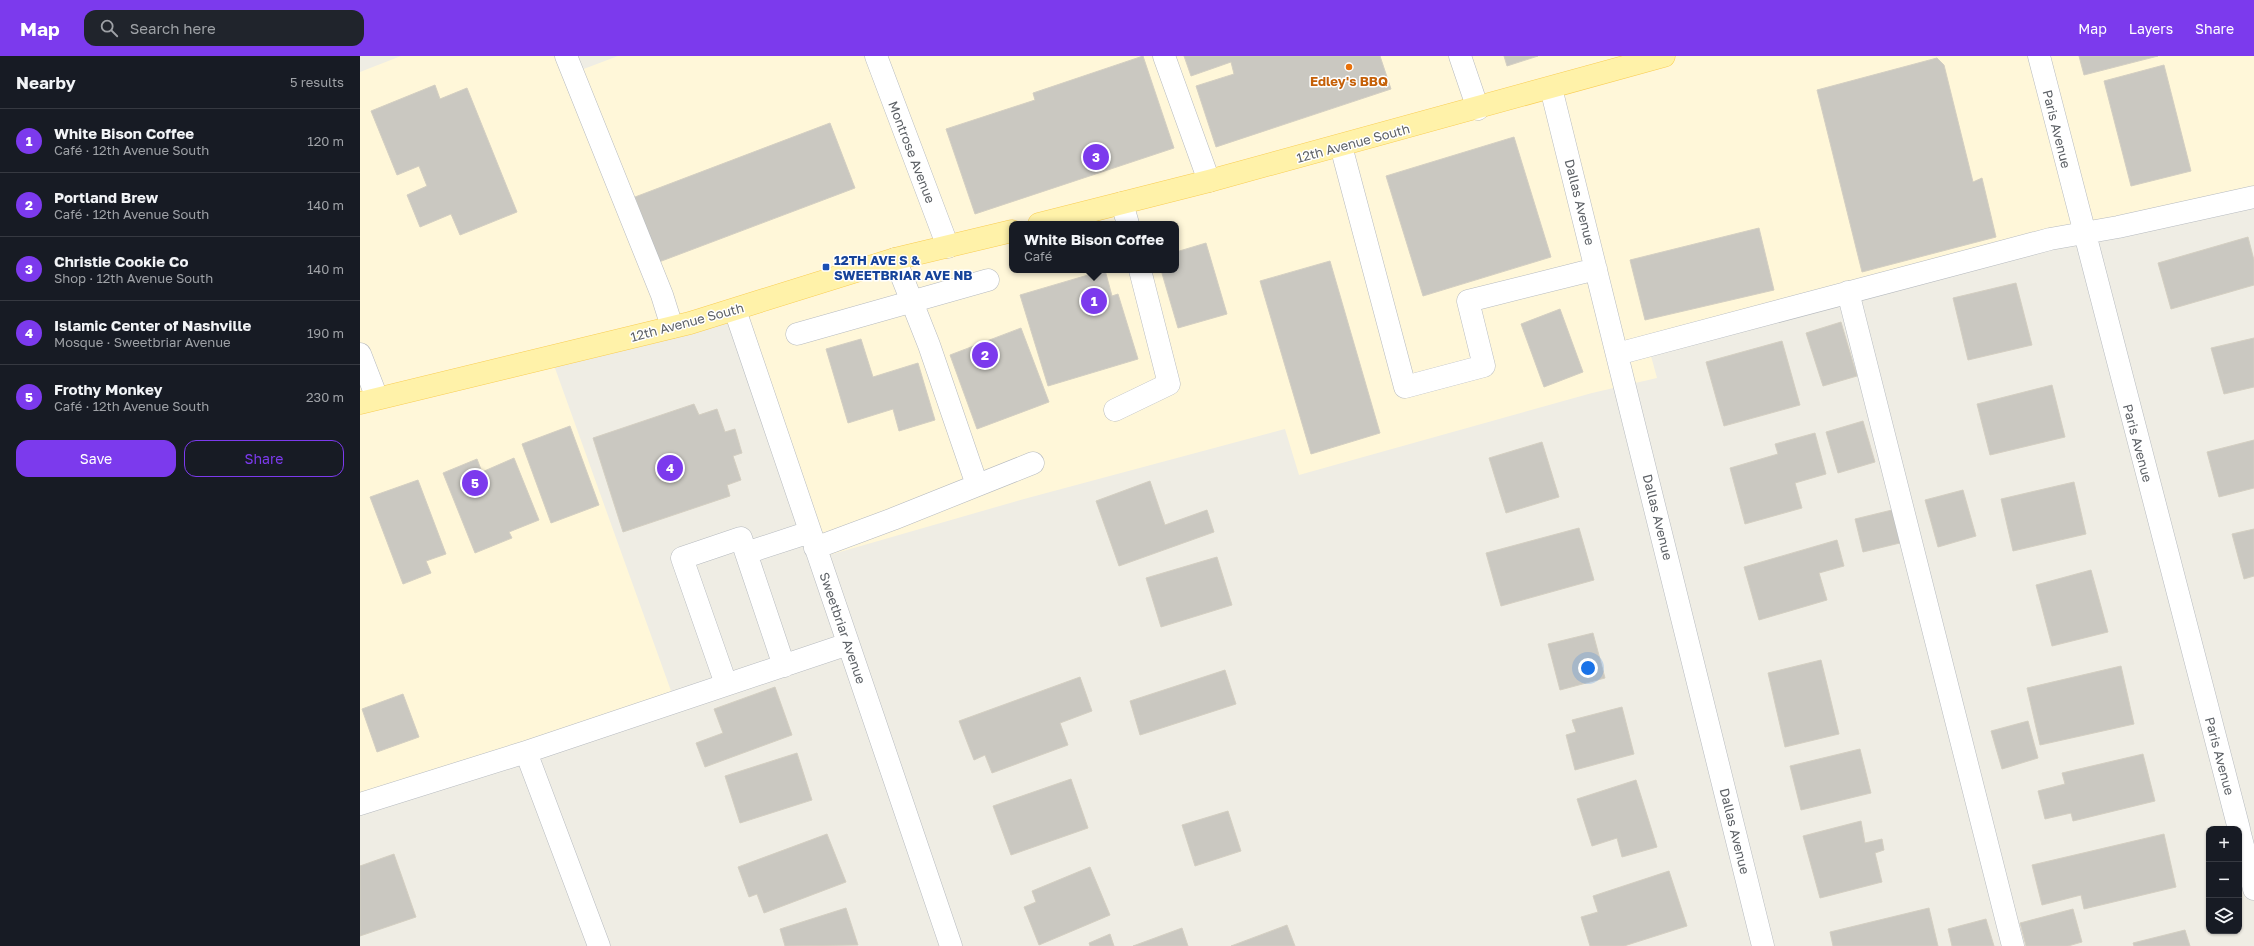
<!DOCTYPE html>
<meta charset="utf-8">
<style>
:root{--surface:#171b24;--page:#20242c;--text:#f1f3f6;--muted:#9ea1a6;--line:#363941;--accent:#7c3aed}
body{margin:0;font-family:"Golos Text",sans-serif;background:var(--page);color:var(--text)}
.controls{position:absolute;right:12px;bottom:12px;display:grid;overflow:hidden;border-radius:8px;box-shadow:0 1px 3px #0004}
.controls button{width:36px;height:36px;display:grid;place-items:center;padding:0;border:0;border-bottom:1px solid var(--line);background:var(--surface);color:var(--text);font:20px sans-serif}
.you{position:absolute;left:1228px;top:612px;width:14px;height:14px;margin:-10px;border:3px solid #fff;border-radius:50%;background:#1a73e8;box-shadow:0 0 0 6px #1a73e833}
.badge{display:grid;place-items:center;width:26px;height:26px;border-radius:50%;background:var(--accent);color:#fff;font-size:13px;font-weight:700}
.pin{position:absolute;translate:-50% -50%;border:2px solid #fff;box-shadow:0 1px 4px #0006}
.popup{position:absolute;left:649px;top:165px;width:170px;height:52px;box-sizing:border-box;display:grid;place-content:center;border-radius:8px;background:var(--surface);filter:drop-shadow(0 1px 3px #0005);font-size:13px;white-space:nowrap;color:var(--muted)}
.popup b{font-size:15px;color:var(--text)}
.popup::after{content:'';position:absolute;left:50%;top:100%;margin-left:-8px;border:8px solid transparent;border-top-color:var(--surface)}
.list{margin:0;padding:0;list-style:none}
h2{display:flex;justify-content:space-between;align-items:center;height:52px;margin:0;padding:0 16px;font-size:17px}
h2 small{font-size:13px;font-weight:400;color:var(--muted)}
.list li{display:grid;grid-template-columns:26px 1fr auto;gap:12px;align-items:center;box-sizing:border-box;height:64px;padding:0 16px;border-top:1px solid var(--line)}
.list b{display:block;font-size:15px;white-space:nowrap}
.list p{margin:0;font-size:13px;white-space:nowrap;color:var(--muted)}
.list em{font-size:13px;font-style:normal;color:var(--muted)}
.actions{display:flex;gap:8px;padding:12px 16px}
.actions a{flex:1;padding:9px 0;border:1px solid var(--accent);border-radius:12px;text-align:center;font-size:14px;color:var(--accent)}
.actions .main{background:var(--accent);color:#fff}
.icon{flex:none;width:22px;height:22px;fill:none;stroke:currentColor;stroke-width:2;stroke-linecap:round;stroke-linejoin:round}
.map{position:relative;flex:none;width:1894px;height:890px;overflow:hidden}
header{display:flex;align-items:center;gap:24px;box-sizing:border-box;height:56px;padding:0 20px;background:var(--accent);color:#fff}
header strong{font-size:19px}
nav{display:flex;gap:22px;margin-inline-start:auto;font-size:14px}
.search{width:280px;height:36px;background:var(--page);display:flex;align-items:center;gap:10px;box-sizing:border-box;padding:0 14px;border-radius:12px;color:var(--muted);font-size:15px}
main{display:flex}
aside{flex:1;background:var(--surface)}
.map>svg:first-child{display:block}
.commercial{fill:#fff7d9;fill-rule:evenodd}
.building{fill:#cac8c1;stroke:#d4cfc2}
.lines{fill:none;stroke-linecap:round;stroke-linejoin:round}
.minor-casing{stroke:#b6babf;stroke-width:23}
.major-casing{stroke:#f9cd53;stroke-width:23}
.minor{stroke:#fff;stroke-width:22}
.major{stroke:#fff2a9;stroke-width:22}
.food-dot{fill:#e8710a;stroke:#fff;stroke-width:1.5}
.transit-dot{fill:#1a4fb4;stroke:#fff;stroke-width:1.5}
.labels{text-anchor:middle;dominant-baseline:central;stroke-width:3;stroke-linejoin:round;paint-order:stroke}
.food-label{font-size:13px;font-weight:bold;fill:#c56008;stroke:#fff}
.street-label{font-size:13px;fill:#5c6065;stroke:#fff}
.transit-label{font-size:13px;font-weight:bold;fill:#164399;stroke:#fff;text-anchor:start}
</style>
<header>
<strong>Map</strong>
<div class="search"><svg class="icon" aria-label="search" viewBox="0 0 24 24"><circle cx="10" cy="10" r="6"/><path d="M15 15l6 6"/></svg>Search here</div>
<nav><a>Map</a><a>Layers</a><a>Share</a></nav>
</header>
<main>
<aside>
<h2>Nearby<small>5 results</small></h2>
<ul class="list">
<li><span class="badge">1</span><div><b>White Bison Coffee</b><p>Café · 12th Avenue South</p></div><em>120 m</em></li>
<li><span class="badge">2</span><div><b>Portland Brew</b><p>Café · 12th Avenue South</p></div><em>140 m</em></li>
<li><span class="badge">3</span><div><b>Christie Cookie Co</b><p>Shop · 12th Avenue South</p></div><em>140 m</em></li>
<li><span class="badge">4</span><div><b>Islamic Center of Nashville</b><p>Mosque · Sweetbriar Avenue</p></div><em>190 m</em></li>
<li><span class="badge">5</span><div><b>Frothy Monkey</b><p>Café · 12th Avenue South</p></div><em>230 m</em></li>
</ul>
<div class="actions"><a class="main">Save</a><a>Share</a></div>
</aside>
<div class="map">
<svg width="1894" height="890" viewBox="0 0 1894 890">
<rect width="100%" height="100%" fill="#efede4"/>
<path class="commercial" d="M41 0H206L213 17 258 0H1894V141L1288 289 1297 322 1232 337 939 419 925 373 664 443 459 502 375 254 191 301 315 646 0 748V16ZM652 168H816V214H652Z"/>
<path class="building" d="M783 0 814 92 615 158 586 73 675 44 673 37Z
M824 0H1020L1031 33 856 91 836 30 874 18 871 6 831 20Z
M1144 0H1178L1147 10Z
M1719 0H1798L1724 19Z
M1577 2 1584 9 1613 126 1622 122 1636 181 1502 216 1457 34Z
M1804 9 1831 115 1771 130 1744 25Z
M75 29 80 43 107 32 157 156 100 179 91 158 60 171 47 139 67 130 59 110 37 119 11 55Z
M470 67 495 132 299 206 275 141Z
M1154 81 1191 201 1063 240 1026 120Z
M1399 172 1414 234 1285 264 1270 204Z
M1888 181 1894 204V229L1811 253 1798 207Z
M846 187 867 258 818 272 801 214H816V196Z
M970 205 1020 377 951 398 900 225Z
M745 214 752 240 758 238 778 303 688 330 660 239Z
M1656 227 1672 289 1608 304 1593 242Z
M1200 253 1223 316 1184 331 1161 268Z
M1481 266 1497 320 1463 330 1446 277Z
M661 272 689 346 617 373 590 299Z
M1894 282V331L1864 338 1851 292Z
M501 283 513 321 558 307 575 364 539 375 533 353 488 367 466 293Z
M1422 285 1440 349 1364 370 1346 306Z
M1692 329 1705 381 1630 399 1617 348Z
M334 348 339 359 357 353 365 376 375 373 382 397 373 400 381 424 367 429 370 440 263 476 233 382Z
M1503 365 1515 406 1478 417 1466 376Z
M210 370 239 449 191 467 162 388Z
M1455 377 1466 418 1435 427 1442 452 1385 468 1370 412 1418 398 1415 388Z
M1894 384V432L1859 441 1847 396Z
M1182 386 1199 441 1146 457 1129 402Z
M154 402 179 464 149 476 152 482 115 497 83 417 117 403 122 416Z
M58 424 86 498 66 505 71 517 43 528 10 441Z
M790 425 805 469 847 454 854 476 759 510 736 445Z
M1714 426 1726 478 1653 495 1641 443Z
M1603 434 1616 480 1578 491 1565 444Z
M1532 454 1540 487 1503 496 1495 463Z
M1219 472 1234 524 1141 550 1126 497Z
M1894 473V520L1884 523 1872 478Z
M1477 484 1484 510 1459 517 1467 544 1399 564 1384 511Z
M857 501 872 549 801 571 786 522Z
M1731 514 1748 576 1692 590 1676 529Z
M1233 577 1245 622 1200 634 1188 588Z
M1461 604 1479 678 1425 691 1408 617Z
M1761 610 1774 668 1680 689 1667 632Z
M865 614 876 648 780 679 770 645Z
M720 621 732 655 700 667 708 689 632 717 625 699 614 704 599 665Z
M415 631 432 679 345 711 336 687 363 677 354 653Z
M43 638 59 681 17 696 2 653Z
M1262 651 1274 698 1215 714 1206 679 1216 676 1212 664Z
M1668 665 1678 702 1642 713 1631 675Z
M1500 693 1511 737 1441 754 1430 710Z
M437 697 452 744 380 767 365 720Z
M1783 698 1795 745 1713 765 1711 757 1685 763 1678 735 1705 728 1702 717Z
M711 723 728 772 651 799 633 750Z
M1276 724 1297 791 1262 801 1257 782 1232 790 1217 743Z
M868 755 881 795 835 810 822 769Z
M1501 765 1505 787 1522 783 1524 794 1515 797 1522 826 1460 842 1443 780Z
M467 778 486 826 404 857 397 838 389 841 378 811Z
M1804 778 1816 831 1724 853 1721 839 1682 849 1672 809Z
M34 798 56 861 0 880V810Z
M730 811 750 859 679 889 664 851 676 846 672 835Z
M1309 815 1327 870 1264 890H1230L1221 861 1238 856 1233 840Z
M486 852 498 889 425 890 420 873Z
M1569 852 1578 890H1473L1470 876Z
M1713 853 1722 886 1708 890H1666L1660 867Z
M1626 863 1634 890H1592L1588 873Z
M927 869 935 890H871Z
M822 872 828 890H773Z
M1825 874 1830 890H1774L1773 887Z
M750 878 754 890H730L729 887Z"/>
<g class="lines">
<g class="minor-casing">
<path id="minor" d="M206 0 302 239 312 271
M516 0 588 191
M804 0 849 125
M1100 0 1118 53
M1679 0 1879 773
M1191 32 1403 890
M981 90 1045 331 1124 310 1108 245 1236 213
M762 147 768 168
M535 203 569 289 617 429
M1488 236 1653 890
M375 254 591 890
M437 278 628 224
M0 298 17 342
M1257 298 1690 183 1758 171 1894 141
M755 354 809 328 780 214
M455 492 533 463 673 407
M386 497 450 476
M366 628 322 502 381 482 424 610
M166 696 239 890
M0 748 166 696 488 588
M1879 774 1894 833"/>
</g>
<g class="major-casing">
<path id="major" d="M679 168 849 125 1304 0
M0 347 330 267 535 203 652 175"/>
</g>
<use href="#minor" class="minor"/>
<use href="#major" class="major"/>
</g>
<circle class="food-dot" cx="989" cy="11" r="4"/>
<rect class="transit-dot" x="462" y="207" width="8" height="8" rx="2"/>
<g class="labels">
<g class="food-label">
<text x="989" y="25">Edley's BBQ</text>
</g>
<g class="street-label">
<text transform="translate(1697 73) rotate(76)">Paris Avenue</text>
<text transform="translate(993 87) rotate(-15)">12th Avenue South</text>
<text transform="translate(552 96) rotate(69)">Montrose Avenue</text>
<text transform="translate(1220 146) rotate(76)">Dallas Avenue</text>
<text transform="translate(327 266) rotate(-15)">12th Avenue South</text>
<text transform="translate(1778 387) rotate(75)">Paris Avenue</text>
<text transform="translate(1298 461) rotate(76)">Dallas Avenue</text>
<text transform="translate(483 572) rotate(71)">Sweetbriar Avenue</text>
<text transform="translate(1860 700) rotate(75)">Paris Avenue</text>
<text transform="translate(1375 775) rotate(76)">Dallas Avenue</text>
</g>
<g class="transit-label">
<text x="474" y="204">12TH AVE S &amp;<tspan x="474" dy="15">SWEETBRIAR AVE NB</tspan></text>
</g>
</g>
</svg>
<div class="controls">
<button>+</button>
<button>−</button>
<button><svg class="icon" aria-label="layers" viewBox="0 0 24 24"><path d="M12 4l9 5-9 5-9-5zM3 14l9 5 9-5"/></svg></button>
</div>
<div class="you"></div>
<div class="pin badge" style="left:734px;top:245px">1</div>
<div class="popup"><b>White Bison Coffee</b>Café</div>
<div class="pin badge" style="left:625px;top:299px">2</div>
<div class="pin badge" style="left:736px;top:101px">3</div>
<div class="pin badge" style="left:310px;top:412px">4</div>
<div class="pin badge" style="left:115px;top:427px">5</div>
</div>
</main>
